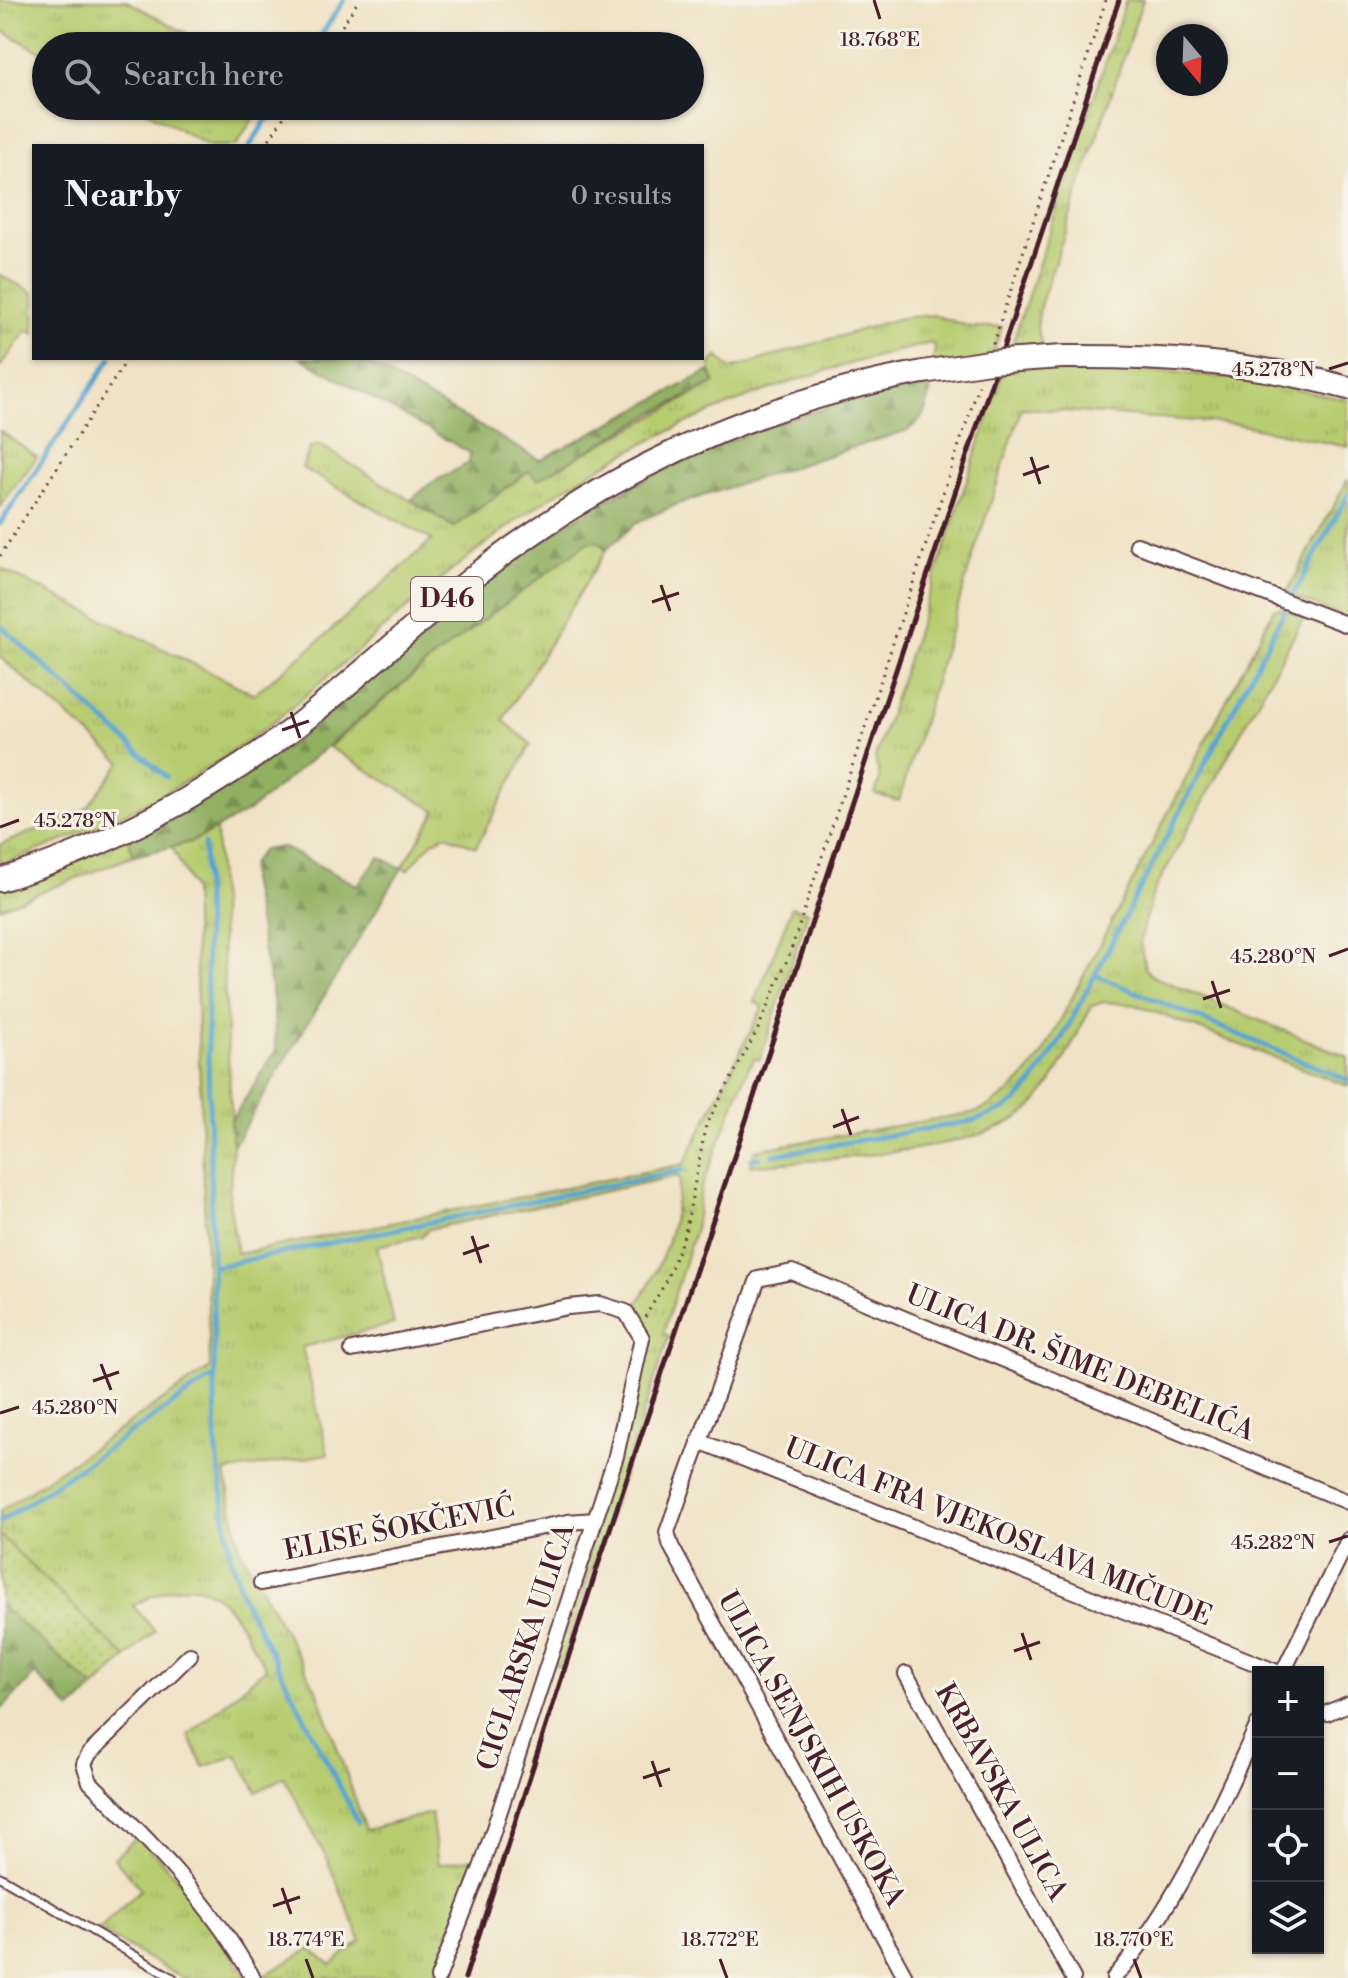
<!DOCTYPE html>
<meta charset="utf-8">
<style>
:root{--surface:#171b24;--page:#20242c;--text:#f1f3f6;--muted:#9ea1a6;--line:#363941}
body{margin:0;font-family:"Libre Bodoni",serif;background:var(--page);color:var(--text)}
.controls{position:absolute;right:24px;bottom:24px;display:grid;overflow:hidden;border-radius:0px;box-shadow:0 2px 6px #0004}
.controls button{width:72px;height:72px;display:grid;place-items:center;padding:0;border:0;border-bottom:2px solid var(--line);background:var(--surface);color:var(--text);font:40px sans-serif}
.compass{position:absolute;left:1156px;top:24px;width:72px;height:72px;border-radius:50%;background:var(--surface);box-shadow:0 2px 6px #0004;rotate:161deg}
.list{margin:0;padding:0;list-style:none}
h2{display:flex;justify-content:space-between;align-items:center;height:104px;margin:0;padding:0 32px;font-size:34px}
h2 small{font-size:26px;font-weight:400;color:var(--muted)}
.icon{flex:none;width:44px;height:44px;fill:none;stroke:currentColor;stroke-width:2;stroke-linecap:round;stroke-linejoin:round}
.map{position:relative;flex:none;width:1348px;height:1978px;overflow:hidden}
.search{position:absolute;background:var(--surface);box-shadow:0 2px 6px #0004;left:32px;top:32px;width:672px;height:88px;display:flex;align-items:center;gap:20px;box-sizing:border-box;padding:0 28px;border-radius:44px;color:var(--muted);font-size:30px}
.panel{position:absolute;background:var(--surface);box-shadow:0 2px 6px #0004;left:32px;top:144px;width:672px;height:216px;border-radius:0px}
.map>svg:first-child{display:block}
.grass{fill:url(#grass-tufts);stroke:#80764e;stroke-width:2}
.forest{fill:url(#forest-firs);stroke:#6e6846;stroke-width:2}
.garden{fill:url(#garden-dots);stroke:#80764e;stroke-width:2}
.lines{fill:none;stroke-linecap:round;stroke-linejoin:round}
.stream{stroke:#55a3ce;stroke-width:5}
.service-casing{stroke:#633c42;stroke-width:11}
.minor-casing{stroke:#633c42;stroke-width:18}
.primary-casing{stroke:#633c42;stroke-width:26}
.path{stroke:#633c42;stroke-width:3;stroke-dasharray:2 6;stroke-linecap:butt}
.service{stroke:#fff;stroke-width:7}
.minor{stroke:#fff;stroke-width:14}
.primary{stroke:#fff;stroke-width:22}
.rail{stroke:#4a1f2b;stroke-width:5}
.primary-bridge-casing{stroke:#633c42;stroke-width:26;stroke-linecap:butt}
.primary-bridge{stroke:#fff;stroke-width:22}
.ticks{fill:none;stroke:#4a1f2b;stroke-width:3}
.labels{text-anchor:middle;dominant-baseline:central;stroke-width:6;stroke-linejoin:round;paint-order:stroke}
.shield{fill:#f7f3e8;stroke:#7e5f64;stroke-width:2}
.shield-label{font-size:26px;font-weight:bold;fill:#4a1f2b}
.street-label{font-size:28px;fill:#4a1f2b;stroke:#f7f3e8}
.ticks-label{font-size:20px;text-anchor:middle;fill:#4a1f2b;stroke:#f7f3e8;stroke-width:6;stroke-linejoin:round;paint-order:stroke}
</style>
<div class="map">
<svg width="1348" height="1978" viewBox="0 0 1348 1978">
<defs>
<pattern id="grass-tufts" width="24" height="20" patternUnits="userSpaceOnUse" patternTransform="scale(2)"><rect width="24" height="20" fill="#b7cc70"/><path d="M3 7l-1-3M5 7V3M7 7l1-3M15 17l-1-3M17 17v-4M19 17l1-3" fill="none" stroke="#9faf61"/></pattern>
<pattern id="forest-firs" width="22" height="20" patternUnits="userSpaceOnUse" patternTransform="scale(2)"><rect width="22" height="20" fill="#91b062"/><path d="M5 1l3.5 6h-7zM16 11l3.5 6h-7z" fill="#788f51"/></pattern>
<pattern id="garden-dots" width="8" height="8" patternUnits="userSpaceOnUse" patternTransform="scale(2)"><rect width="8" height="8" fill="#b7cc70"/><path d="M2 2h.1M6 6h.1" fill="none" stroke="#9faf61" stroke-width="1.8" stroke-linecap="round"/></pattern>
</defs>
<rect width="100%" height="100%" fill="#f7f3e8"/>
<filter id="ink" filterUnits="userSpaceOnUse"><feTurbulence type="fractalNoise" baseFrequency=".0125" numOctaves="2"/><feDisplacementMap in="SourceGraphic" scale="16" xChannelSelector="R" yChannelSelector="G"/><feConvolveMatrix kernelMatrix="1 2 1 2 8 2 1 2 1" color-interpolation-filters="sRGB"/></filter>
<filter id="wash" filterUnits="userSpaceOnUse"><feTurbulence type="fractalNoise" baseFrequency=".006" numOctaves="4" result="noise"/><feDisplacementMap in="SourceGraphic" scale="32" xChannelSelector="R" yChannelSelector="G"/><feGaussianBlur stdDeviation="1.8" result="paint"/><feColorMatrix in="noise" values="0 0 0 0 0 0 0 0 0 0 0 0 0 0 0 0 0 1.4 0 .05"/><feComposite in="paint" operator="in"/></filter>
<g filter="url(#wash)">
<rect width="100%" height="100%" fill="#f0e2c5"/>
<path class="grass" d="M0 0H125L210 46H46V55L0 29Z
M1126 0H1143L1040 306 1037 328 1049 370C1156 365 1244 377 1348 400V447L1237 424 1022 408 972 559 899 801 875 794 880 779 875 758Z
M138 106H261L236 146H209Z
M0 275 34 293V334L27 330 0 367Z
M933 315 971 327H1002L986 375 931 383 935 347 931 343C788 376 675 418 551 497 454 560 372 642 282 715 199 782 101 830 0 864V845L86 809 121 762 0 657V568L254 694 320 640 432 540 302 468 310 448 320 445 454 527 529 471 537 479 715 383C710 371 706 366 718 356L730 369 900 318Z
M0 431 37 457 0 507Z
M1348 479V618L1286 594Z
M588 541 599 542 606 550 503 720 531 744 476 847 446 835 432 842 408 870 402 868 436 811 329 747 437 655Z
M1279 608 1304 617 1153 893 1140 941 1145 968 1152 976 1348 1057V1086L1136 1005 1104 1002 1092 1006C1074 1038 1058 1079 1033 1106 988 1154 819 1158 751 1166L755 1150 977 1112C1009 1096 1026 1079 1045 1050L1274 609Z
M216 829 233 1146 229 1199 237 1254 684 1164 763 1006 755 1002 792 907 808 912 760 1060 755 1058 749 1066 701 1189 695 1229 663 1334 669 1336 560 1667 551 1664 645 1339 644 1327 634 1310C665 1259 672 1239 680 1179L677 1176 429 1229 422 1236 377 1246 394 1324 302 1347 328 1454 225 1472 240 1549 318 1693 366 1830 431 1813 438 1864 476 1858 434 1978H260L311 1948 331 1965 361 1940 326 1857 284 1777 257 1792 237 1755 204 1767 188 1735 266 1668C227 1605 216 1559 133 1606L155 1631 126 1658 0 1535V1511L210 1368 193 890 172 847 192 842Z
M128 838 134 856 0 908V888Z
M138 1836 182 1883 247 1978H182L98 1930 141 1889 114 1858Z"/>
<path class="forest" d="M301 358H359L540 460 709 371 715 383 655 412 537 480 529 471 454 527 411 500 431 483 469 463 470 453Z
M931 383C929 404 926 418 908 430L678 504 637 522 606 550 599 542H588L437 655 249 811 191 842 134 856 128 838C180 811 234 786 281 751 362 693 429 618 510 561 640 471 775 411 931 383Z
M282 847 357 885 379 857 402 868 233 1146 230 1122 276 1051 273 998 250 880 251 864 263 850Z
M0 1605 95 1688 71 1710 35 1674 0 1711Z"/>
<path class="garden" d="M0 1535 126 1658 95 1688 0 1605Z"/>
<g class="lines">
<path class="stream" d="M314 46 344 0
M250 146 275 106
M0 524 111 358
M1292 597 1348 495
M0 625 166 777
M204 844 216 1444 230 1555 243 1598 358 1822
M1095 975 1348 1080
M773 1155 973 1121 1001 1111 1017 1101 1032 1084 1062 1038 1285 610
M751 1159 760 1158
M213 1267 683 1170
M0 1522 214 1376"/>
</g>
</g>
<g filter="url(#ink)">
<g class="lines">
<g class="service-casing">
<path id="service" d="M0 1877 173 1978"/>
</g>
<g class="minor-casing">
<path id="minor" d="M1137 545 1348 625
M352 1350 568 1307 600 1304 626 1312 642 1338 616 1456 482 1865 438 1978
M699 1441 1277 1672
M261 1583 568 1522 595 1520
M190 1655 89 1754 84 1764 90 1782C151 1842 211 1903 253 1978
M1283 1672 1348 1540
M906 1674 1073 1978
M1327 1713 1348 1704
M906 1978 671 1546 667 1532 758 1279 792 1272 1348 1502
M1114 1978C1178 1904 1217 1812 1258 1724"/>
</g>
<g class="primary-casing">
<path id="primary" d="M1062 357C1159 356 1255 362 1348 388
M0 880C106 848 212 792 299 724 377 663 447 592 529 536 646 454 783 397 923 372"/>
</g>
<path class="path" d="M329 46 359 0
M265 146 291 106
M993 344 1106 0
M0 556 128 358
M645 1317 664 1285 685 1233 706 1125 758 1029 790 953 980 382"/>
<use href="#service" class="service"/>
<use href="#minor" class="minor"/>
<use href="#primary" class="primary"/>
<path class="rail" d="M465 1978 597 1568 1119 0"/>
<g class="primary-bridge-casing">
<path id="primary-bridge" d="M923 372 989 362 1062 357"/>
</g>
<use href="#primary-bridge" class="primary-bridge"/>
</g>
</g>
<path class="ticks" d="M874 0 880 19M1329 369 1348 363M1031 457 1040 484M1023 475 1049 466M661 585 670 611M652 602 679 593M291 712 300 738M282 730 309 721M0 827 19 820M1329 956 1348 949M1212 981 1221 1008M1203 999 1230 990M842 1109 851 1135M833 1127 859 1117M472 1236 481 1263M463 1254 489 1245M101 1364 111 1390M93 1381 119 1372M0 1413 19 1407M1329 1542 1348 1536M1022 1633 1031 1660M1014 1651 1040 1642M652 1761 661 1787M643 1778 670 1769M282 1888 291 1914M273 1906 300 1897M306 1959 313 1978M720 1959 727 1978M1134 1959 1141 1978"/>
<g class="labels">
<rect class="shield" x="411" y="577" width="72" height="44" rx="6"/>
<g class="shield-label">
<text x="447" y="599">D46</text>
</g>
<g class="street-label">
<text transform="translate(1080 1363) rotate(22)">ULICA DR. ŠIME DEBELIĆA</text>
<text transform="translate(399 1529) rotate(-11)">ELISE ŠOKČEVIĆ</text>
<text transform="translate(998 1532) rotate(22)">ULICA FRA VJEKOSLAVA MIČUDE</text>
<text transform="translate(526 1647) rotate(-72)">CIGLARSKA ULICA</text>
<text transform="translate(811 1749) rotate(61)">ULICA SENJSKIH USKOKA</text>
<text transform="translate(1001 1792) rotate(61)">KRBAVSKA ULICA</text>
</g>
</g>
<g class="ticks-label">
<text x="880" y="46">18.768°E</text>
<text x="1273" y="376">45.278°N</text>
<text x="75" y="827">45.278°N</text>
<text x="1273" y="963">45.280°N</text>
<text x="75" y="1414">45.280°N</text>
<text x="1273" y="1549">45.282°N</text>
<text x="306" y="1946">18.774°E</text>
<text x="720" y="1946">18.772°E</text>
<text x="1134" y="1946">18.770°E</text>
</g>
</svg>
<div class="controls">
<button>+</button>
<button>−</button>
<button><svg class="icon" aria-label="locate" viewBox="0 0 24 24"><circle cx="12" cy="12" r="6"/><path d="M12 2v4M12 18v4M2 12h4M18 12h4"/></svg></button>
<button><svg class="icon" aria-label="layers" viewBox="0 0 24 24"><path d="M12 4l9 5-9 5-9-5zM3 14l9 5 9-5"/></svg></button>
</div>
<svg class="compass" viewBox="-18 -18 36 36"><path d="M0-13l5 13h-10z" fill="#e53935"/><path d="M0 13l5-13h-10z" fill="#9ea1a6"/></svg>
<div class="search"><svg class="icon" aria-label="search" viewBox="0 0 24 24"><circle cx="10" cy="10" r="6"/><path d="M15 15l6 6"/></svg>Search here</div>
<section class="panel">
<h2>Nearby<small>0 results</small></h2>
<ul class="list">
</ul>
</section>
</div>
